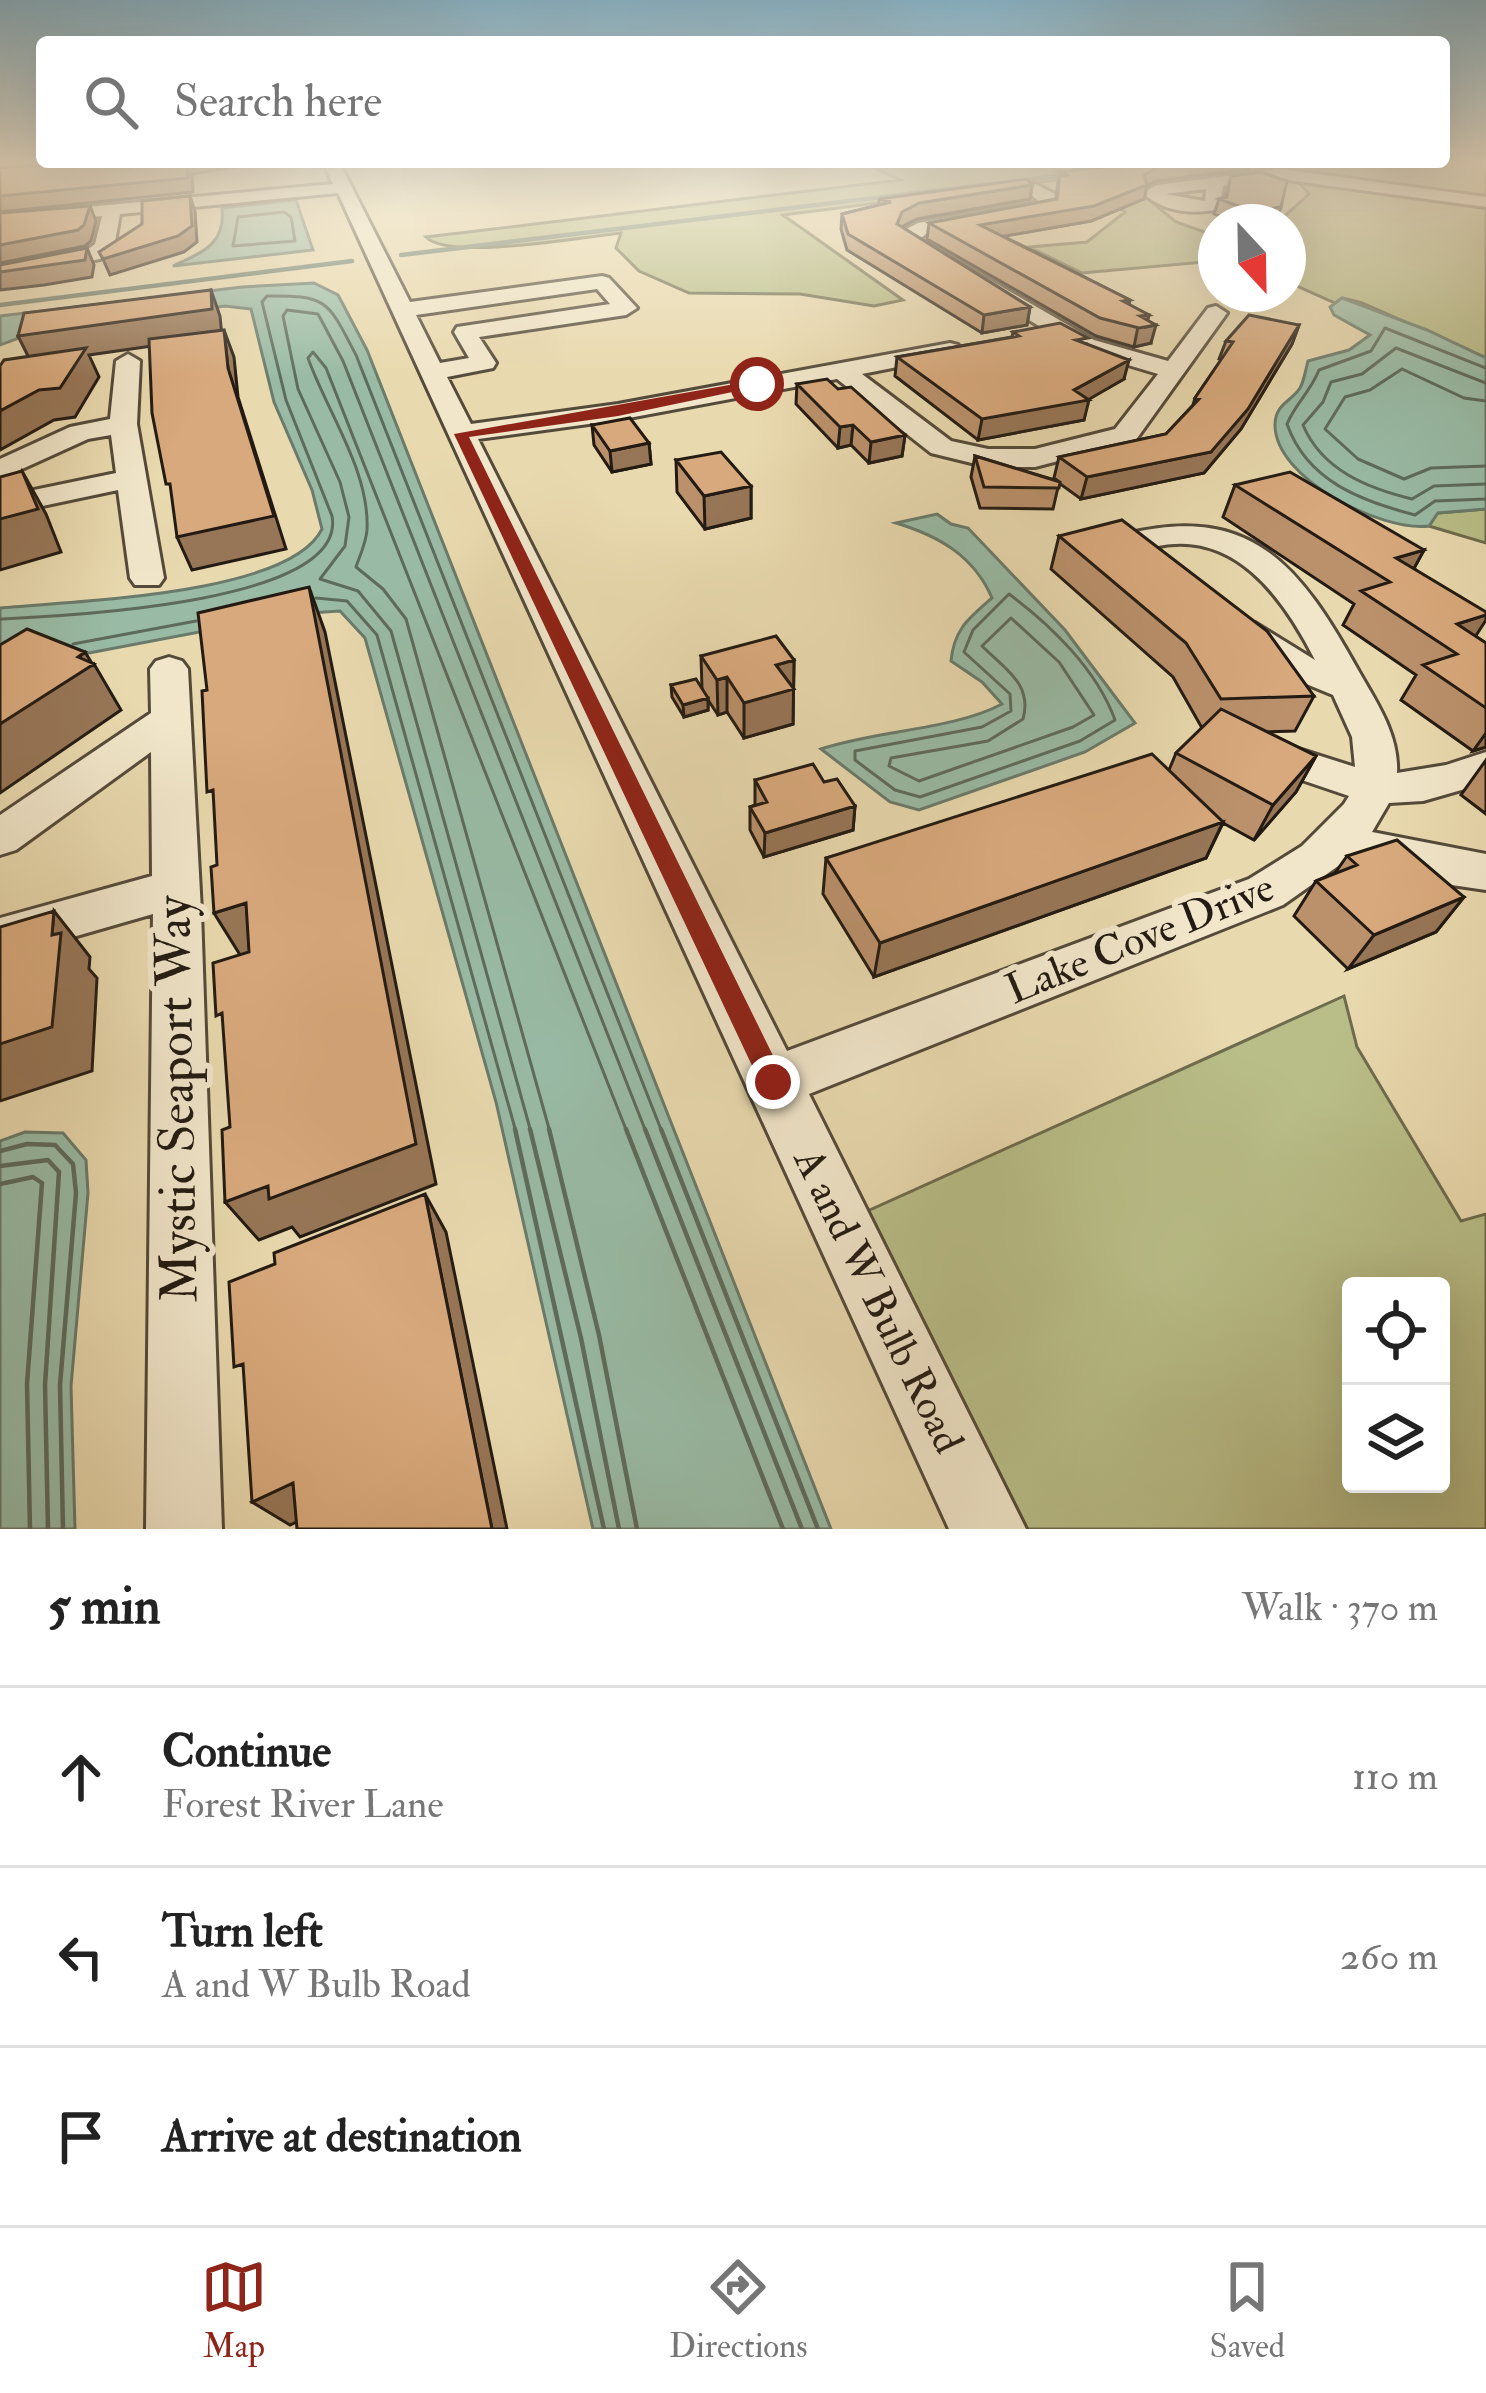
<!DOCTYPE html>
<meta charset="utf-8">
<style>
:root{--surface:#fff;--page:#f6f6f6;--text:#222;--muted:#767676;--line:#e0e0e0;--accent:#8f2418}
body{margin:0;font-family:"IM FELL Double Pica",serif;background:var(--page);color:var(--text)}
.controls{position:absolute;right:36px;bottom:36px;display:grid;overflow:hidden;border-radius:12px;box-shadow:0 12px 48px #0002}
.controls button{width:108px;height:108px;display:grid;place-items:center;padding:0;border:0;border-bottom:3px solid var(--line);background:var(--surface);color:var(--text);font:60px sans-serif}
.compass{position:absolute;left:1198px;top:204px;width:108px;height:108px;border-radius:50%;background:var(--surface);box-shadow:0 12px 48px #0002;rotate:158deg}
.stop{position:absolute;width:36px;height:36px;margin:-27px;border:9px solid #8f2418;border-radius:50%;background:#fff}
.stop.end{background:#8f2418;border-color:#fff;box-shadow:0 3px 12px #0008}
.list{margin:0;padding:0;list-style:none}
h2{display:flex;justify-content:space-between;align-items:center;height:156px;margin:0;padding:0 48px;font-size:51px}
h2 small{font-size:39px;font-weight:400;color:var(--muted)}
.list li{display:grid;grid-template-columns:78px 1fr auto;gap:36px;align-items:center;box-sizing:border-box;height:180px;padding:0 48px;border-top:3px solid var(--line)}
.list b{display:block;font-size:45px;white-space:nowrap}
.list p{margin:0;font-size:39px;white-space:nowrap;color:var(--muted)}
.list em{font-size:39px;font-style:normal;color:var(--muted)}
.icon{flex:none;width:66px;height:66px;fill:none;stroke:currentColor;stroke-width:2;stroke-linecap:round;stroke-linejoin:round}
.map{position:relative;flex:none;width:1486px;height:1529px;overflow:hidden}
.search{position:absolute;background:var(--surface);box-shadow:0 12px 48px #0002;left:36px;right:36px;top:36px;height:132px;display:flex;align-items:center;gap:30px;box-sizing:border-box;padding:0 42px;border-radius:12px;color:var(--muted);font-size:45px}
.sheet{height:696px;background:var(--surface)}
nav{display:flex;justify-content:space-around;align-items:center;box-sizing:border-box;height:168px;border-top:3px solid var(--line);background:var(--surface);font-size:33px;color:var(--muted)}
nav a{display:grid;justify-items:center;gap:6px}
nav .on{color:var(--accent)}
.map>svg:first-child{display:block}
.green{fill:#b9be88;stroke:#6e6c4e;stroke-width:3;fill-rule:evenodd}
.water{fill:#99bba6;stroke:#6a7b6b;stroke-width:3}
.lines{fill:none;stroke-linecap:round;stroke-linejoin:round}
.shore-far1{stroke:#5e6b5c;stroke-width:3}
.shore{stroke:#5e6b5c;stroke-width:4.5}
.stream{stroke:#6a7b6b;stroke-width:4.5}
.minor-casing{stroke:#544a3a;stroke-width:6}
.minor{fill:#f1e6ca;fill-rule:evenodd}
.wall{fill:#ba916b;stroke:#231b13;stroke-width:3}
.shaded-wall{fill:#977657;stroke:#231b13;stroke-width:3}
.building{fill:#d8a97c;stroke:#231b13;stroke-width:3}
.route{fill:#8f2418}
.labels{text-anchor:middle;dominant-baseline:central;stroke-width:12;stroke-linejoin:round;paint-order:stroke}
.street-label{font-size:42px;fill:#231b13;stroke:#f1e6ca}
.near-street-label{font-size:51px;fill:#231b13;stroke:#f1e6ca}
</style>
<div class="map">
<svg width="1486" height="1529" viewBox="0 0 1486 1529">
<rect width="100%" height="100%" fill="#e9d9ae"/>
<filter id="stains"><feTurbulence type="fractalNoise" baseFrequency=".00167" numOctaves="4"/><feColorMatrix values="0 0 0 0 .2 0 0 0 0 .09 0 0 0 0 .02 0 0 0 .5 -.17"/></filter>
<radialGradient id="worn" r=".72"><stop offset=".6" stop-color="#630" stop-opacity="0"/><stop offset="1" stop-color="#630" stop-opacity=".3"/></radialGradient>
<path class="green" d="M866 164H1043L1070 174 1176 164 1137 190 1176 222 1216 236V261L1082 273 1029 247 1087 242 1125 212 1088 186 1066 179 783 215 903 300 874 306 800 294 689 293 639 271 616 248 621 233C583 237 449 261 426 237L900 180Z
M1263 164H1486V358L1362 303 1343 298 1335 303 1288 282V222H1278L1309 194 1293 175Z
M1486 509V543L1429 526 1437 513Z
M1344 996 1357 1047 1461 1221 1486 1214V1529H1018L861 1214ZM1351 1286H1441V1484H1351Z"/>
<path class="water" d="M296 200 313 250 173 266C203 252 226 244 222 208Z
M314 283 338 295 367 350 831 1529H593L496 1102 365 638 340 611 294 614 73 656 0 680V608C71 601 289 596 322 529L312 490 274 402 251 309 225 306 38 331 0 345V316L242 287Z
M1342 298 1427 330 1486 358V509L1438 513 1429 526C1382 532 1275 479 1275 425 1275 404 1291 402 1300 388 1304 381 1306 368 1308 361L1349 350 1370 335 1334 315 1330 307Z
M937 514 951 524 968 528 1065 630 1135 723 1085 752 919 810 890 802 821 749C878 730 953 730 1002 704L982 682 951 661C954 629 969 618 992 598 974 556 939 536 896 523Z
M25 1132 63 1133 86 1160 88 1193 71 1386 75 1529H0V1141Z"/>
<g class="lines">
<path class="shore-far1" d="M284 212 291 217 295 241 233 246 238 217Z
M1486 368 1385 328 1371 351 1319 370C1311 391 1295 404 1287 424 1307 481 1361 501 1415 515L1435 501 1486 499
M1486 383 1396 348 1362 374 1331 382 1323 402 1303 425C1322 470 1367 488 1412 499L1434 486 1486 484
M1486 401 1464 398 1402 369 1370 390 1345 397 1325 429 1358 459 1404 479 1431 468 1486 466
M1009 594C1051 625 1097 670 1115 720L1080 741 920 797 895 790 855 760V751L982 727 1011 711 1010 694 964 652 973 630Z
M316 598 347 601 377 635 516 1132
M1011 618 1059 662 1094 715 1073 727 919 781 889 766 891 758 988 741 1023 719C1033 684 1004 668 982 646Z
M0 619C58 616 348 605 332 516L286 400 262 302 267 296C329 295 328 302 356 355L662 1132
M73 644 196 621
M531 1132 391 631 358 591 320 579 345 546 349 517 340 482 298 389 283 316 287 310 318 314 343 361 646 1132
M550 1132 406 619 383 589 356 567C360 555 366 543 367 530 370 471 327 412 308 358L313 352 326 368 627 1132"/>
<path class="shore" d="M515 1129 604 1529
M530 1129 581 1338 619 1529
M549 1129 599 1335 637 1529
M626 1129 783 1529
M645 1129 802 1529
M661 1129 818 1529
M0 1151 27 1144 55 1145 73 1164 76 1193 60 1385 63 1529
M0 1166 48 1160 59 1172 45 1385 48 1529
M0 1184 33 1177 42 1183 27 1384 30 1529"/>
<path class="stream" d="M401 255 1065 175
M0 305 352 261"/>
<g class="minor-casing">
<path id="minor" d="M324 164H340L410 302 602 276 609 278 637 308 626 315 479 337 496 363 493 368 447 377 471 424 618 404 950 343 958 345V355L862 374 951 441 988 449H1035L1115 429 1158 374 1078 350 900 241 903 231 918 223 1039 202 1025 188 1033 183 1055 194 1053 210 929 232 919 239 1094 340 1168 361 1208 308 1216 306 1227 313 1135 441 1035 467H988L931 453 837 379 618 420 478 439 787 1051 1249 879 1302 846 1344 804 1349 796 1249 762 1243 752 1249 742 1264 738 1355 767 1352 737 1333 695 1282 674 1224 631 1229 623H1255L1315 660C1283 597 1234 528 1154 547L1180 573 1175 580H1151L1119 547 1127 534C1253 503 1301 568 1358 670 1376 702 1399 734 1397 773L1446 765 1486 752V783L1423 801 1389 803 1372 832 1486 854V890L1431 882 1351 857 1283 905 809 1094 1026 1529H949L338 193 120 214 114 247 100 259 0 279V267L87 250 95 244 102 216 0 225V215L333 184ZM597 289 610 304 457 327 454 332 469 358 440 363 416 315Z
M1280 169 1486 197V207L1280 179 1223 186 1219 209C1192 215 1164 212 1143 193L1157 185ZM1206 189 1205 201 1165 194Z
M128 354 140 361 137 424 164 578 159 585H135L130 578 118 490 0 515V497L116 473 111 435 88 439 0 479V459L70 427 110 419 116 361Z
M169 657 182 661 188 669 201 911 222 1529H146L153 914 0 958V918L152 876 151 752 16 850 0 855V815L151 713 150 669 156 661Z"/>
</g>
<use href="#minor" class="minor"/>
</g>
<path class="wall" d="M1066 164H1250L1248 169 1156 181 1147 186 1144 199 1091 221 1003 236 1130 300 1129 305 1149 315 1147 320 1151 343 1134 347 1096 336 927 239 929 223 1056 199 1059 172 1081 170Z
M1231 176 1276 222H1234L1214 214 1219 199 1225 197Z
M1032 185 1030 199 917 219 902 227 1030 307 1027 325 982 333 847 250 841 229 842 214 879 205V199Z
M1299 325 1292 344 1241 429 1204 473 1081 499 1059 483 1053 509 980 508 971 477 975 456 1058 481 1054 478 1059 457 1166 434 1193 405 1195 398 1221 360 1219 359 1226 341Z
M1013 332 1087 344 1124 379 1088 399 1084 420 978 440 895 376 897 357 1012 337Z
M797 384 838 389 905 435 902 456 869 463 851 445 838 448 796 404Z
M592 425 649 443 651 464 612 472 594 445Z
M676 460 751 486V518L705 529 677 492Z
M1235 485 1424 550 1414 568 1475 636 1486 643V747L1473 751 1401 700 1416 675 1343 625 1354 604 1223 517Z
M1059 536 1314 696 1295 731 1266 732 1316 756 1296 792 1254 840 1223 823 1206 858 874 977 823 894 826 858 1169 770 1176 753 1202 728 1173 677 1051 569Z
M701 656 794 660 793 724 744 738 727 712 718 715 708 700V710L684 717 672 697 671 685 702 689Z
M1486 760V814L1461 795Z
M755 780 824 782 855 806 853 830 764 857 750 830V807L755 805Z
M1347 856 1464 897 1436 932 1348 969 1294 916 1316 881 1335 873Z"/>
<path class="shaded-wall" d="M187 164H253L192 174 193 192 0 212V196Z
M1182 164H1250L1248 169 1156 181 1147 186 1144 199 1091 221 977 241 980 225 1144 175 1160 166Z
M1032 185 1030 199 917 219 901 227 897 224 902 212 919 203Z
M190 196 195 211 197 242 184 252 110 275 103 259Z
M90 206 96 221 91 241 85 246 0 263V245Z
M1281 207 1276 222H1249L1252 211Z
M87 248 94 265 92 277 44 285 0 290V272Z
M211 290 220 316 222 336 89 355 99 377 75 417 54 420 0 450V411L32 364 18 336Z
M1030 307 1027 325 982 333 984 315Z
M1149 315 1146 327 1156 325 1151 343 1134 347 1140 316Z
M1299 325 1292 344 1241 429 1204 473 1081 499 1087 477 1211 452Z
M224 330 234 357 238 397 286 549 192 570 177 537 228 368Z
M1129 360 1124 379 1086 401 1089 400 1084 420 978 440 982 419 1074 390Z
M853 425 851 445 838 448 840 427Z
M905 435 902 456 869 463 871 442Z
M649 443 651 464 612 472 610 451Z
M22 471 46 514 61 552 0 570V519Z
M751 486V518L705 529 704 496Z
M1424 550 1406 583 1396 558Z
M309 587 325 632 436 1184 300 1237 292 1227 259 1240 225 1202Z
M1486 615V620L1468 648 1457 624Z
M85 652 93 665 94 664 121 710 0 793V724Z
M794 660 793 724 744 738V703L776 665Z
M727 677V712L718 715 717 680Z
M708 698V710L684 717 683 705Z
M1486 733V747L1473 751Z
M1316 756 1296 792 1254 840 1273 805Z
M855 806 853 830 764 857 765 833Z
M1223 822 1206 858 874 977 880 943Z
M1464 897 1436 932 1348 969 1374 935Z
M246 903 272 949 242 958 214 913Z
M54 911 90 957 89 969 97 978 92 1071 0 1101V1044L52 935Z
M425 1194 446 1232 507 1529H492Z
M293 1483 328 1507 290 1525 252 1502Z"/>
<path class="building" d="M48 164H187L188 178 0 196V168Z
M1104 164H1182L1160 166 1144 175 1147 185 1094 206 980 225 1130 300 1123 301 1149 315 1140 316 1156 325 1139 328 1100 318 929 223 1057 199 1060 176 1066 175 1059 172 1111 166Z
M1261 172 1287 181 1281 207 1252 211 1219 199 1227 197 1231 176Z
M1027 179 1032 185 919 203 902 212 897 224 1030 307 984 315 848 234 842 214 891 202 879 199Z
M190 196 192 226 178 236 103 259 99 252 142 224V201Z
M90 206 84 225 78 230 0 245V213Z
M87 248 85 260 0 272V265Z
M211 290 212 309 18 336 24 313Z
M1249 315 1299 325 1248 409 1211 452 1087 477 1059 457 1166 434 1199 399 1195 398 1233 342 1226 341Z
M1060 323 1088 338 1076 340 1129 360 1074 390 1089 400 982 419 897 357 1019 336 1013 332Z
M224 330 228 368 274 516 177 537 170 484H166L152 413 149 339Z
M86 348 60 388 39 390 0 411V366L4 360Z
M827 379 838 389 851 387 905 435 871 442 853 425 840 427 797 384Z
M630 418 649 443 610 451 592 425Z
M721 452 751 486 704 496 676 460Z
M975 456 1060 482 1059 488 984 487Z
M22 471 38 509 0 519V477Z
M1290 472 1424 550 1396 558 1486 612V615L1457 624 1486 643V708L1423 665 1457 654 1361 591 1390 582 1235 485Z
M1122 520 1267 631 1314 696 1221 699 1186 643 1059 536Z
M309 587 416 1144 269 1199 268 1186 225 1202 222 1130 230 1127 222 1013 216 1016 213 963 249 952 246 903 214 913 211 867 217 865 213 790 207 792 202 691 207 690 198 613Z
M27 629 85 652 78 657 94 664 0 724V645Z
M776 636 794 660 776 665 794 689 744 703 727 677 717 680 701 656Z
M696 679 708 698 683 705 671 685Z
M1221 709 1316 756 1273 805 1176 753Z
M1152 754 1223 822 880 943 826 858Z
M813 764 824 782 837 779 855 806 765 833 750 807 767 802 755 780Z
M1397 840 1464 897 1374 935 1316 881 1357 865 1347 856Z
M54 911 52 935 61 933 52 1027 0 1044V927Z
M425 1194 492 1529H297L293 1483 252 1502 243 1364 234 1367 229 1282 275 1264 274 1253Z"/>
<linearGradient id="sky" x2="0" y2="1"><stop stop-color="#88b7ce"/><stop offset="0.43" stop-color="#f5eedb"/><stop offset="1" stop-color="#f5eedb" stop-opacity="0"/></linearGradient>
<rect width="1486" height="378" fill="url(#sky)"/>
<path class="route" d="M757 380 761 386 618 416 469 437 782 1074 786 1082 782 1091 773 1094 764 1091 454 434Z"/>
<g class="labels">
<g class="street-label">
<text transform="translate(1140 939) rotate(-22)">Lake Cove Drive</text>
<text transform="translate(878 1301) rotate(64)">A and W Bulb Road</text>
</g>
<g class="near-street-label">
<text transform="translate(177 1099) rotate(-91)">Mystic Seaport Way</text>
</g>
</g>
<rect width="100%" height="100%" filter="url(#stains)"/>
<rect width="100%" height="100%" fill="url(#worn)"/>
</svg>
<div class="controls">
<button><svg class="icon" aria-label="locate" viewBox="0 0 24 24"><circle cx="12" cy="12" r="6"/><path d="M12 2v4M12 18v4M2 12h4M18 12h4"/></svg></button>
<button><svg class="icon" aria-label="layers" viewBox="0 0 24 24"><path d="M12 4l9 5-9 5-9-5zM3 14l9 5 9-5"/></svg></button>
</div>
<svg class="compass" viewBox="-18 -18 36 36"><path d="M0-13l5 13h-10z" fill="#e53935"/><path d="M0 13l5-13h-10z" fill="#767676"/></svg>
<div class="stop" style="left:757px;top:384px"></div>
<div class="stop end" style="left:773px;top:1082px"></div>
<div class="search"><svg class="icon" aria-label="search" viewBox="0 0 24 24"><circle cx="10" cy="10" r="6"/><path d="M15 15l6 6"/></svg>Search here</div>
</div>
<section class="sheet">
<h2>5 min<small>Walk · 370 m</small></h2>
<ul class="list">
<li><svg class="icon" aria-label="ahead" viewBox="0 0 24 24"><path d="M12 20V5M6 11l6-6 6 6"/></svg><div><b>Continue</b><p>Forest River Lane</p></div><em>110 m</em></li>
<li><svg class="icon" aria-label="left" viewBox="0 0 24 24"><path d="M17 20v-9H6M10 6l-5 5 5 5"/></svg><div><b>Turn left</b><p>A and W Bulb Road</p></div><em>260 m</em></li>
<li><svg class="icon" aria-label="arrive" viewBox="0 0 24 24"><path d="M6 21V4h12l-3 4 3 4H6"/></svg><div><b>Arrive at destination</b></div></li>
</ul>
</section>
<nav>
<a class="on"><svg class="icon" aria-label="map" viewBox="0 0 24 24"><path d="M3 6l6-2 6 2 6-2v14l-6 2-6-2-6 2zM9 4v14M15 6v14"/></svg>Map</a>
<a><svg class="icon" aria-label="directions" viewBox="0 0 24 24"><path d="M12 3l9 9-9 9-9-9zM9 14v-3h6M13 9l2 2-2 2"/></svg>Directions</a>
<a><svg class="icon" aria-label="saved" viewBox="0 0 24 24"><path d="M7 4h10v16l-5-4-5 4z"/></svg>Saved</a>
</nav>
